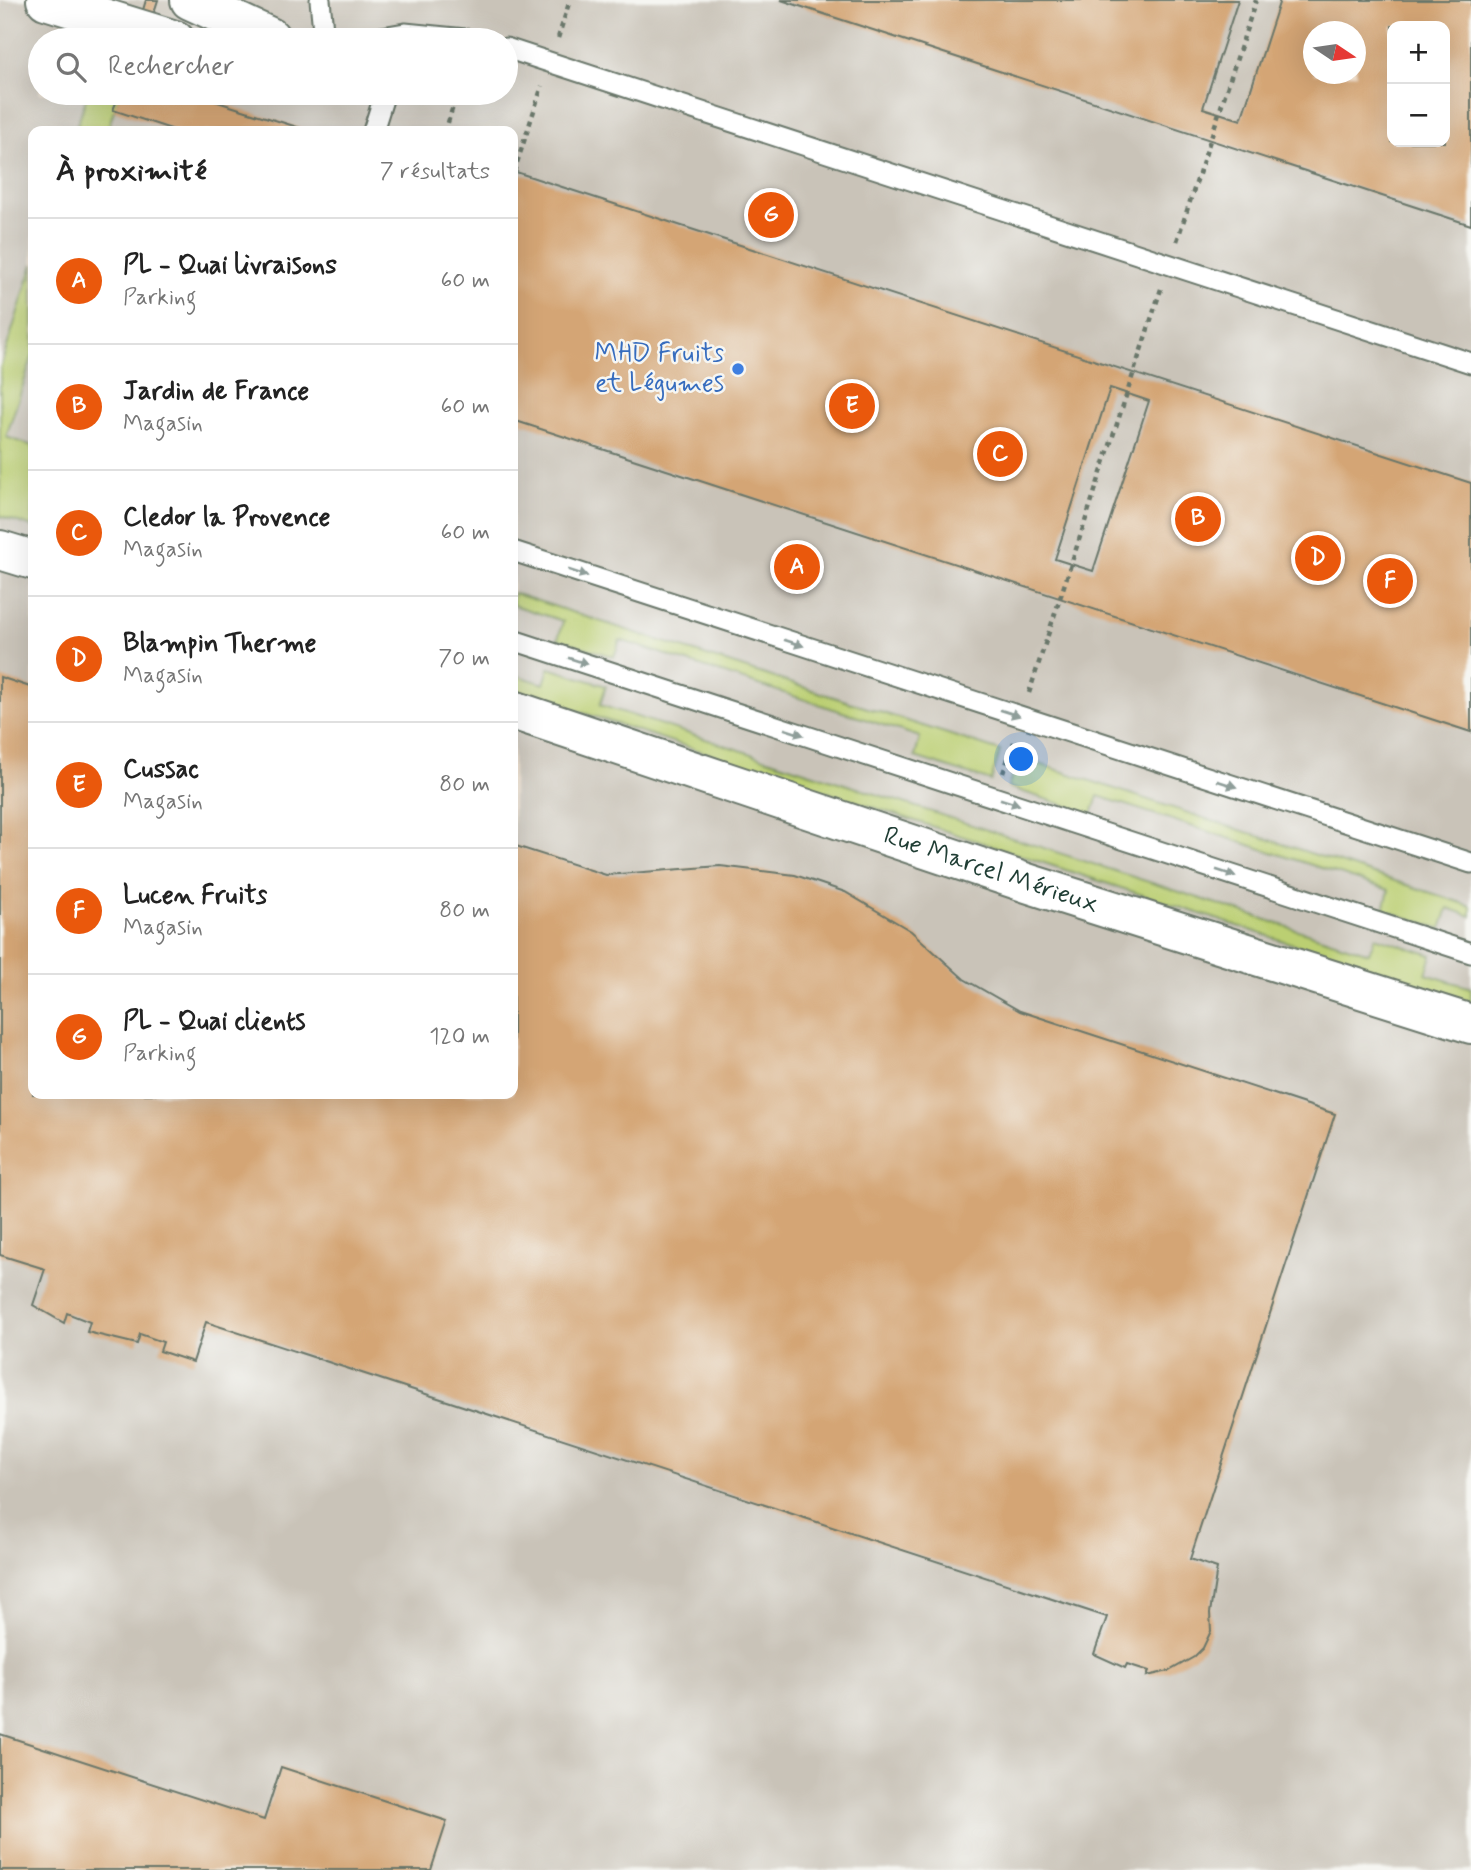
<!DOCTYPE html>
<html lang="fr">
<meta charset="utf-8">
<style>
:root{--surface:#fff;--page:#f2f2f2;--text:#222;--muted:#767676;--line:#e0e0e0;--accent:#ea580c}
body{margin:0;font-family:Mynerve,sans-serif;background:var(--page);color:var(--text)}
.controls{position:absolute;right:21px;top:21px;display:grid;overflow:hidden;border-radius:14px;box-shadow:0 7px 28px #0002}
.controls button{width:63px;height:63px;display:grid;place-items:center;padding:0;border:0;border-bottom:2px solid var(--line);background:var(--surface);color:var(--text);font:35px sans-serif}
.compass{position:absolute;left:1303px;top:21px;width:63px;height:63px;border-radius:50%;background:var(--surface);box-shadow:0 7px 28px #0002;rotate:103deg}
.you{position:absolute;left:1022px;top:760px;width:24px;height:24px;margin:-18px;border:5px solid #fff;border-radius:50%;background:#1a73e8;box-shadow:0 0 0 10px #1a73e833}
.badge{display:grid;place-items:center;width:46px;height:46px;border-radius:50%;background:var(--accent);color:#fff;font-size:23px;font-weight:700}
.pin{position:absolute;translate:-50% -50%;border:4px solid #fff;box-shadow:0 2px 7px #0006}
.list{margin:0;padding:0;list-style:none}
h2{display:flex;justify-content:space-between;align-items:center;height:91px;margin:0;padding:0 28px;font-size:30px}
h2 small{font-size:23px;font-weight:400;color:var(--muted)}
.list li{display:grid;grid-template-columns:46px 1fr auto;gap:21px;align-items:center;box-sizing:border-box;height:126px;padding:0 28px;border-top:2px solid var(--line)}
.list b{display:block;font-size:26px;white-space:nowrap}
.list p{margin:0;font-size:23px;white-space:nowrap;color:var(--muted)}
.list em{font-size:23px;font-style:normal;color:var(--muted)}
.icon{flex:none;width:38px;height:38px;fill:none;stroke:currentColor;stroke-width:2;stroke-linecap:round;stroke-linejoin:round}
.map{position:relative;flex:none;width:1471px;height:1870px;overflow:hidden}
.search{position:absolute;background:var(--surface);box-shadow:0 7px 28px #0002;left:28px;top:28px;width:490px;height:77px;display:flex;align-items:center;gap:18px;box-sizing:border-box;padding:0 24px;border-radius:38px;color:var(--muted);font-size:26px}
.panel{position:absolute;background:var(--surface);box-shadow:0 7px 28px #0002;left:28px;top:126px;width:490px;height:973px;border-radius:14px}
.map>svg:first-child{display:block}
.industrial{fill:#c9c3b8;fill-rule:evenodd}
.green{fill:#bbcf72;stroke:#6d8653;stroke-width:2}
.building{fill:#d4a575;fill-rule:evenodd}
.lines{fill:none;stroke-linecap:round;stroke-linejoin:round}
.service-casing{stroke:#6a776b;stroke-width:23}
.minor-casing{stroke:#6a776b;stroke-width:42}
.path{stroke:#6a776b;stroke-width:4.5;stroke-dasharray:5 5;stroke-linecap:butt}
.service{stroke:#fff;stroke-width:19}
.minor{stroke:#fff;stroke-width:38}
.oneway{fill:#8f9e9a}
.shop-dot{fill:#3f7fe0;stroke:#f6f6f2;stroke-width:2.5}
.labels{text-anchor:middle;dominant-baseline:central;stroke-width:5;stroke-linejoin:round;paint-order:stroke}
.shop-label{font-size:26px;fill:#366cbe;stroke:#f6f6f2;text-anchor:end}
.street-label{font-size:26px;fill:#1f3d34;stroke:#f6f6f2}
</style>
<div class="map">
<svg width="1471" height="1870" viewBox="0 0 1471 1870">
<rect width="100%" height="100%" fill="#f6f6f2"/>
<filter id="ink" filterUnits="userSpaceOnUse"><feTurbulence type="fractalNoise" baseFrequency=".0143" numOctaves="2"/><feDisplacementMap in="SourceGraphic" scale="14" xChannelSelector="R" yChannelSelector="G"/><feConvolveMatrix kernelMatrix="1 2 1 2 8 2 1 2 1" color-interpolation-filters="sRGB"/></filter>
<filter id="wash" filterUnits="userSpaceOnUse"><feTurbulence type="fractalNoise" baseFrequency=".00686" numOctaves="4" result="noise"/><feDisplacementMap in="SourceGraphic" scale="28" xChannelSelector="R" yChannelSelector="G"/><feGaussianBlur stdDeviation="1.57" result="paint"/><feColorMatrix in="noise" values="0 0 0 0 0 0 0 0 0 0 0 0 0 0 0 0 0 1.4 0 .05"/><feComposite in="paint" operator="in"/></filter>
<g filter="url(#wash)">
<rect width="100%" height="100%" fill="#f5e4d0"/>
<path class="industrial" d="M0 0H1471V1870H0ZM1392 26H1445V142H1392ZM1314 32H1356V74H1314ZM40 40H506V93H40ZM33 131H513V1094H33Z"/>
<path class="green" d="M88 93H120L107 131H75Z
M33 264V355L6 437 33 446V527L0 516V369Z
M513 593 1000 751 991 781 915 757 920 737 620 640 614 657 558 639 563 621 513 605Z
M549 668 606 686 600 705 1369 953 1375 937 1432 955 1426 974 1471 988V1002L513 690V674L544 684Z
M1018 757 1471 906V916L1448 908 1441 929 1384 910 1389 890 1098 796 1092 814 1008 787Z"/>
<g id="blocks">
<path class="building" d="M146 0H158L145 40H134Z
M781 0H1238L1203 108 1241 120 1280 0H1471V225ZM1392 26H1445V142H1392ZM1314 32H1356V74H1314Z
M120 93H196L195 95 310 131H177L113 110Z
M513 171 1471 483V732L513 420ZM1110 388 1149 401 1093 571 1055 559Z
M0 677 33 688V1094H513V845L606 875 720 866 795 875 845 892 911 931 964 979 1020 1011 1335 1114 1190 1559 1217 1568 1210 1613 1211 1631 1203 1648 1194 1657 1169 1671 1147 1676 1149 1671 1127 1664 1125 1668 1094 1654 1107 1617 206 1322 193 1362 160 1351 163 1342 140 1334 137 1344 87 1332 90 1322 67 1313 64 1323 33 1305 45 1269 0 1255Z
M0 1734 264 1820 281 1767 447 1821 431 1870H0Z"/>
</g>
</g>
<g filter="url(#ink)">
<use href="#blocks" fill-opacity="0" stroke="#6a776b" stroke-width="2"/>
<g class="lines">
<g class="service-casing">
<path id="service" d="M320 0 324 40
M364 40 405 33 476 40
M506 48 1471 363
M373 131 385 93
M513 551 1471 863
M513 640 1471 953"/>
</g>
<g class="minor-casing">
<g id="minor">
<path d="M46 0 175 40"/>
<path d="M190 0 270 37"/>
<path d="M0 550 33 560"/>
<path id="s1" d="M513 710 1030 884 1471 1024"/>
</g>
</g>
<path class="path" d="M558 38 570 0
M443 131 446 129 457 93
M514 172 542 86
M1177 241 1256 0
M1029 693 1161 289
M1003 773 1014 742"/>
<use href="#service" class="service"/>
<use href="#minor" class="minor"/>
</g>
<defs><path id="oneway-solid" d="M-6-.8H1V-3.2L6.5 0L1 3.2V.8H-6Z" transform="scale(1.75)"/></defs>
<g class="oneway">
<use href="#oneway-solid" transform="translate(578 573) rotate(18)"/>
<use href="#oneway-solid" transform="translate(794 643) rotate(18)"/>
<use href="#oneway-solid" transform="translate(578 661) rotate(18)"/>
<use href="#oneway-solid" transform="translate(1010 713) rotate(18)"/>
<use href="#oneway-solid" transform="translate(794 732) rotate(18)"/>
<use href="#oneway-solid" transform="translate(1227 784) rotate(18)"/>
<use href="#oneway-solid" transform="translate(1010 802) rotate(18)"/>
<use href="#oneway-solid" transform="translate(1226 873) rotate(18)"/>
</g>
</g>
<circle class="shop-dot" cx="738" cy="369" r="7"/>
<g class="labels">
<g class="shop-label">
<text x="724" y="354">MHD Fruits<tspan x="724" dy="30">et Légumes</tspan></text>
</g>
<g class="street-label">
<text stroke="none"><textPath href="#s1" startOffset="504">Rue Marcel Mérieux</textPath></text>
</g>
</g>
</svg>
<div class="controls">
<button>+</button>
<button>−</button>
</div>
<svg class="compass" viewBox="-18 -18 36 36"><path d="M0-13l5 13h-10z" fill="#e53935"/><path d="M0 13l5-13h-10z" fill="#767676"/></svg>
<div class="you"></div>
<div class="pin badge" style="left:797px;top:567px">A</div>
<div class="pin badge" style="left:1198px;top:519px">B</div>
<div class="pin badge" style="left:1000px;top:454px">C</div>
<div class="pin badge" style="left:1318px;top:558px">D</div>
<div class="pin badge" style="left:852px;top:406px">E</div>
<div class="pin badge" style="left:1390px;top:581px">F</div>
<div class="pin badge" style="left:771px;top:215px">G</div>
<div class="search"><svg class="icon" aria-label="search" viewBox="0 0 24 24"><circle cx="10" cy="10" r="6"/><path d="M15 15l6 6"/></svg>Rechercher</div>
<section class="panel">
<h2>À proximité<small>7 résultats</small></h2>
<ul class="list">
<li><span class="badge">A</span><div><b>PL - Quai livraisons</b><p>Parking</p></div><em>60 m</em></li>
<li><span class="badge">B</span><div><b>Jardin de France</b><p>Magasin</p></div><em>60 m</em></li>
<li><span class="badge">C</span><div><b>Cledor la Provence</b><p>Magasin</p></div><em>60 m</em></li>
<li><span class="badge">D</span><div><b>Blampin Therme</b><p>Magasin</p></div><em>70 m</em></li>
<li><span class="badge">E</span><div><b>Cussac</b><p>Magasin</p></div><em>80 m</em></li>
<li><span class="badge">F</span><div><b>Lucen Fruits</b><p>Magasin</p></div><em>80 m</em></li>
<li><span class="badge">G</span><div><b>PL - Quai clients</b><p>Parking</p></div><em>120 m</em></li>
</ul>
</section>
</div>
